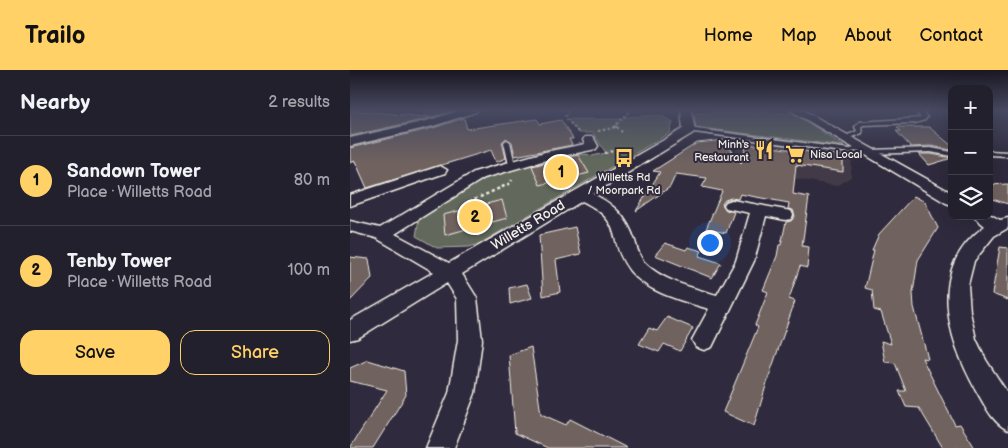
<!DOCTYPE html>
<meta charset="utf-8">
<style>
:root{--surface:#23202e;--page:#2f2d3a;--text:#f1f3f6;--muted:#a3a3aa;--line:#403e4a;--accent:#ffd166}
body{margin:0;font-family:"Balsamiq Sans",sans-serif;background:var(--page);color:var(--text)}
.controls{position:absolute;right:15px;top:15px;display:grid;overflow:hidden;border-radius:10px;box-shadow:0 5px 20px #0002}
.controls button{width:45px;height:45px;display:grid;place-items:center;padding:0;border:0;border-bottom:1px solid var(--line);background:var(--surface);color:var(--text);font:25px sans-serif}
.you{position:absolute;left:359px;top:172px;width:18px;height:18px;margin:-12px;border:4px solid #fff;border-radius:50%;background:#1a73e8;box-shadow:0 0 0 8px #1a73e833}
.badge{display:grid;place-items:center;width:32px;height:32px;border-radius:50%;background:var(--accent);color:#111;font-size:16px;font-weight:700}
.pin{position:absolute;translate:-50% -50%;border:2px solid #fff;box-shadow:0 1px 5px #0006}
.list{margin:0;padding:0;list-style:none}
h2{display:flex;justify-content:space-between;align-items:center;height:65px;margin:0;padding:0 20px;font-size:21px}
h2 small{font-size:16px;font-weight:400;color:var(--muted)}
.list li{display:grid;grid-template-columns:32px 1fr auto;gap:15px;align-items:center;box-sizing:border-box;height:90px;padding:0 20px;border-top:1px solid var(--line)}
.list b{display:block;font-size:19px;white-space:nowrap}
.list p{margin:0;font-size:16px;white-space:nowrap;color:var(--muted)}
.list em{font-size:16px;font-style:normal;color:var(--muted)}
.actions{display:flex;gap:10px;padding:15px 20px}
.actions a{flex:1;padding:11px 0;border:1px solid var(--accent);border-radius:15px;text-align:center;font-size:18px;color:var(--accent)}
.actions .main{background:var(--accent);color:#111}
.icon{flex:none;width:28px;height:28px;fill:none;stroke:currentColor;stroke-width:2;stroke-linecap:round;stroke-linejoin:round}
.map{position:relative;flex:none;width:658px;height:378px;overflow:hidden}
header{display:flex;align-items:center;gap:30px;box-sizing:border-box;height:70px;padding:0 25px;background:var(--accent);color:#111}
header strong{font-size:24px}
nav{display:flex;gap:28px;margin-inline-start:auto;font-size:18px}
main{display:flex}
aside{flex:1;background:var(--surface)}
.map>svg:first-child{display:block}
.built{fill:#423b47}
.green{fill:#62695b;stroke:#abada2}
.building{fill:#70625e;stroke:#f4f1e8}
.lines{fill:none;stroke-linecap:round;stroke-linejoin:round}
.service-casing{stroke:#f4f1e8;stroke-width:3}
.minor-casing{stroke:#f4f1e8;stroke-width:3}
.path-far1{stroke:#f4f1e8;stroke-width:2;stroke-dasharray:2.5 2.5;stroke-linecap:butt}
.path{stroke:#f4f1e8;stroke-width:2.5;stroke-dasharray:3 3;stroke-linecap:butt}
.service{fill:#2f2a3d;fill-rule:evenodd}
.minor{fill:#2f2a3d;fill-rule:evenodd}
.labels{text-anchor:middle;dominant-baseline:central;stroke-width:4;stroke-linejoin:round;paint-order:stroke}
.far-poi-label{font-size:11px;fill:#f4f1e8;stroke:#2f2a3d;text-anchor:end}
.street-label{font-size:14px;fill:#f4f1e8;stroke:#2f2a3d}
</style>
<header>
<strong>Trailo</strong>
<nav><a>Home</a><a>Map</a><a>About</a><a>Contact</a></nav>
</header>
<main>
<aside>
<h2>Nearby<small>2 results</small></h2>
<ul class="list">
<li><span class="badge">1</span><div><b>Sandown Tower</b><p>Place · Willetts Road</p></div><em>80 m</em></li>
<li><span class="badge">2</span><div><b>Tenby Tower</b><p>Place · Willetts Road</p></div><em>100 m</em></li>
</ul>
<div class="actions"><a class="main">Save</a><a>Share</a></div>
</aside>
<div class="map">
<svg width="658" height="378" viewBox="0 0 658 378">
<rect width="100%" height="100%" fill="#2f2a3d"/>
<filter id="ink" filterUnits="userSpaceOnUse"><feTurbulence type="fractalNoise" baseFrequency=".02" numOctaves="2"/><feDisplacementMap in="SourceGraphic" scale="10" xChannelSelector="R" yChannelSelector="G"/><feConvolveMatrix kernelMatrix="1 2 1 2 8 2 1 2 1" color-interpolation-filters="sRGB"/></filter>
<g filter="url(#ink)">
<path class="built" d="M391 70 502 85 501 107 487 116 378 97Z"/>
<path class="green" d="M345 43H443L494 76 345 57Z
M310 45 323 52 320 63 129 174 119 177 87 178 66 166 69 149C89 136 109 122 131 111 148 102 227 77 242 86L256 83 243 63H229L217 49H272L274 47Z"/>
<path class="building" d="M0 40 78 47 70 40H105L76 49 0 66Z
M114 48 117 59 187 49 190 54 211 50 223 69H219L222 75 165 86 162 72 156 68 152 72 156 88 146 92 141 80 17 118 5 91 0 93V78L83 58Z
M547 57H579L602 76V80L581 76 561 77 546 61H551Z
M374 70 391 93 397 74 493 86V102L446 95 443 124 459 127 452 176 459 177 457 198 450 196 439 229 445 231 418 309 404 356 373 342 408 257 405 255 418 222 413 220 427 186 429 175H431L436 152 441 151 445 146 443 140 438 139 439 133 390 124 388 129 381 128 375 130 372 134 376 140 384 142 376 163 356 159 372 121 352 117 357 108 326 104 320 117 286 141 310 102 303 101 347 73Z
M569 84H581L602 88 579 95Z
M228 85 239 103 190 115 182 96Z
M658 114V134L639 128V115Z
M564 126 575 132 588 158 568 190 563 223 564 237 578 289 572 288 605 355 610 354 625 378H593L569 338 556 337 549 321H556L545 293 535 292 531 271 541 274 531 242 524 240 522 220 515 218 524 180H522L529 164Z
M152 130 157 148 95 165 93 145Z
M225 157 231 184 206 190 210 222 193 226 189 165Z
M315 173 336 180 338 177 352 181 349 186 371 193 362 208 305 185Z
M650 177 658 178V230L642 224Z
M0 187 19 189 22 208 0 231Z
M177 214 182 228 160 234 159 218Z
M317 247 343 258 330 281 314 274 309 282 289 274 299 258 307 261Z
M181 277 191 344 216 355 220 349 277 378H198L165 363 159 285Z
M18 290 54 301 56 325 23 378H0L37 320 0 311V298Z"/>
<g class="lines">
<g class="service-casing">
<path id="service" d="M565 40H570L577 47 575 50 565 53 513 55 511 57 512 63 494 70 491 68 507 61 505 57 509 52 571 48Z
M339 58 500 79 512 76 515 78 500 83 337 61 336 60Z
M157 70 160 72 165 95 162 97 159 95 154 72Z
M581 78 602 82V86L581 82 519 84 516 82 519 80Z
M639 81 658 82V86L639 85Z"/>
</g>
<g class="minor-casing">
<path id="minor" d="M111 40H127L126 42 83 56 0 76V68L76 51Z
M331 40H341L345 60 343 63 243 124C265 135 277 147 285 171 287 178 289 186 294 192 312 211 343 218 367 225L386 191 400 143 376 138 374 135 376 132 382 130 441 141 443 145 441 149 435 150 416 146 404 191 362 277 354 280 346 277 342 270 359 239C333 231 298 223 280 201 256 170 277 153 232 131L112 204 127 228 132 270 125 323 104 378H76L99 323 108 270 107 229 97 213 8 268 0 270V250L84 202 26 168 0 161V151L30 158 124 102 195 82 235 74 233 70 235 67H243L248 76 246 79 203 88 134 108 45 164 99 193 333 59Z
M440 40H453L602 123V135L596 133Z
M90 96 97 100 95 103 0 136V125Z
M639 144 650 150 658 148V158L644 166 624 191 618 215 620 242 626 269 636 290 658 324V360C643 353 635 336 627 322 597 269 576 198 635 156L623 146H639Z"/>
</g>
<path class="path-far1" d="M218 40 215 47 228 62
M267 57 265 56 281 40
M267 57 272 62
M248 61 267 57
M255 83 280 77"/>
<path class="path" d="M214 109 217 117
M119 131 121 138
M119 132 161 113 162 110
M127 157 128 167"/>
<use href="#service" class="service"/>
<use href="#minor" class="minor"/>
</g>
</g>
<linearGradient id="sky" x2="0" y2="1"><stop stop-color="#1a1722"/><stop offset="0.43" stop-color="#474a62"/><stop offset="1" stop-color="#474a62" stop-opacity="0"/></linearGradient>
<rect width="658" height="93" fill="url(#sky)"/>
<defs>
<g id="restaurant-bare" transform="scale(1.5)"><path d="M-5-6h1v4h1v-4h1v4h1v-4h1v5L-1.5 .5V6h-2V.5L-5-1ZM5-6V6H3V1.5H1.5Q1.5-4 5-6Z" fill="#ffd166" stroke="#2f2a3d" stroke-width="2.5" paint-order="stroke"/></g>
<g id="supermarket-bare" transform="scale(1.5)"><path d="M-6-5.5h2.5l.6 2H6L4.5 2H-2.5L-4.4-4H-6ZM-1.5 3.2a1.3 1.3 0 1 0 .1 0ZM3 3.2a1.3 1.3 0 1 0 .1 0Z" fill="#ffd166" stroke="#2f2a3d" stroke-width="2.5" paint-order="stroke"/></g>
<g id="bus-bare" transform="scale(1.5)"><path d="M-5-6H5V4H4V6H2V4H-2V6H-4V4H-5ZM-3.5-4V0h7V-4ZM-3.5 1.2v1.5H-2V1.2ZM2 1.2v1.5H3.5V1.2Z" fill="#ffd166" stroke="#2f2a3d" stroke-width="2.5" paint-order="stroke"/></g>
</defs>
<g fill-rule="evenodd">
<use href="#restaurant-bare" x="414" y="80"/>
<use href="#supermarket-bare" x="445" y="84"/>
<use href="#bus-bare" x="274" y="88"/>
</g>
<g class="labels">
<g class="far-poi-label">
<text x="399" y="74">Minh's<tspan x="399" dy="13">Restaurant</tspan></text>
<text x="460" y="84" text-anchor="start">Nisa Local</text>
<text x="274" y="107" text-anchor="middle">Willetts Rd<tspan x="274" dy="13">/ Moorpark Rd</tspan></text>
</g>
<g class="street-label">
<text transform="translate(178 155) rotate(-31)">Willetts Road</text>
</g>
</g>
</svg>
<div class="controls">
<button>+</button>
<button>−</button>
<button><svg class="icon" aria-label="layers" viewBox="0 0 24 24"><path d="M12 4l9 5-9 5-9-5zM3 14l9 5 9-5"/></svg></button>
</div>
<div class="you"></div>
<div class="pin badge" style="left:211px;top:102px">1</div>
<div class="pin badge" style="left:125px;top:147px">2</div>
</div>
</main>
